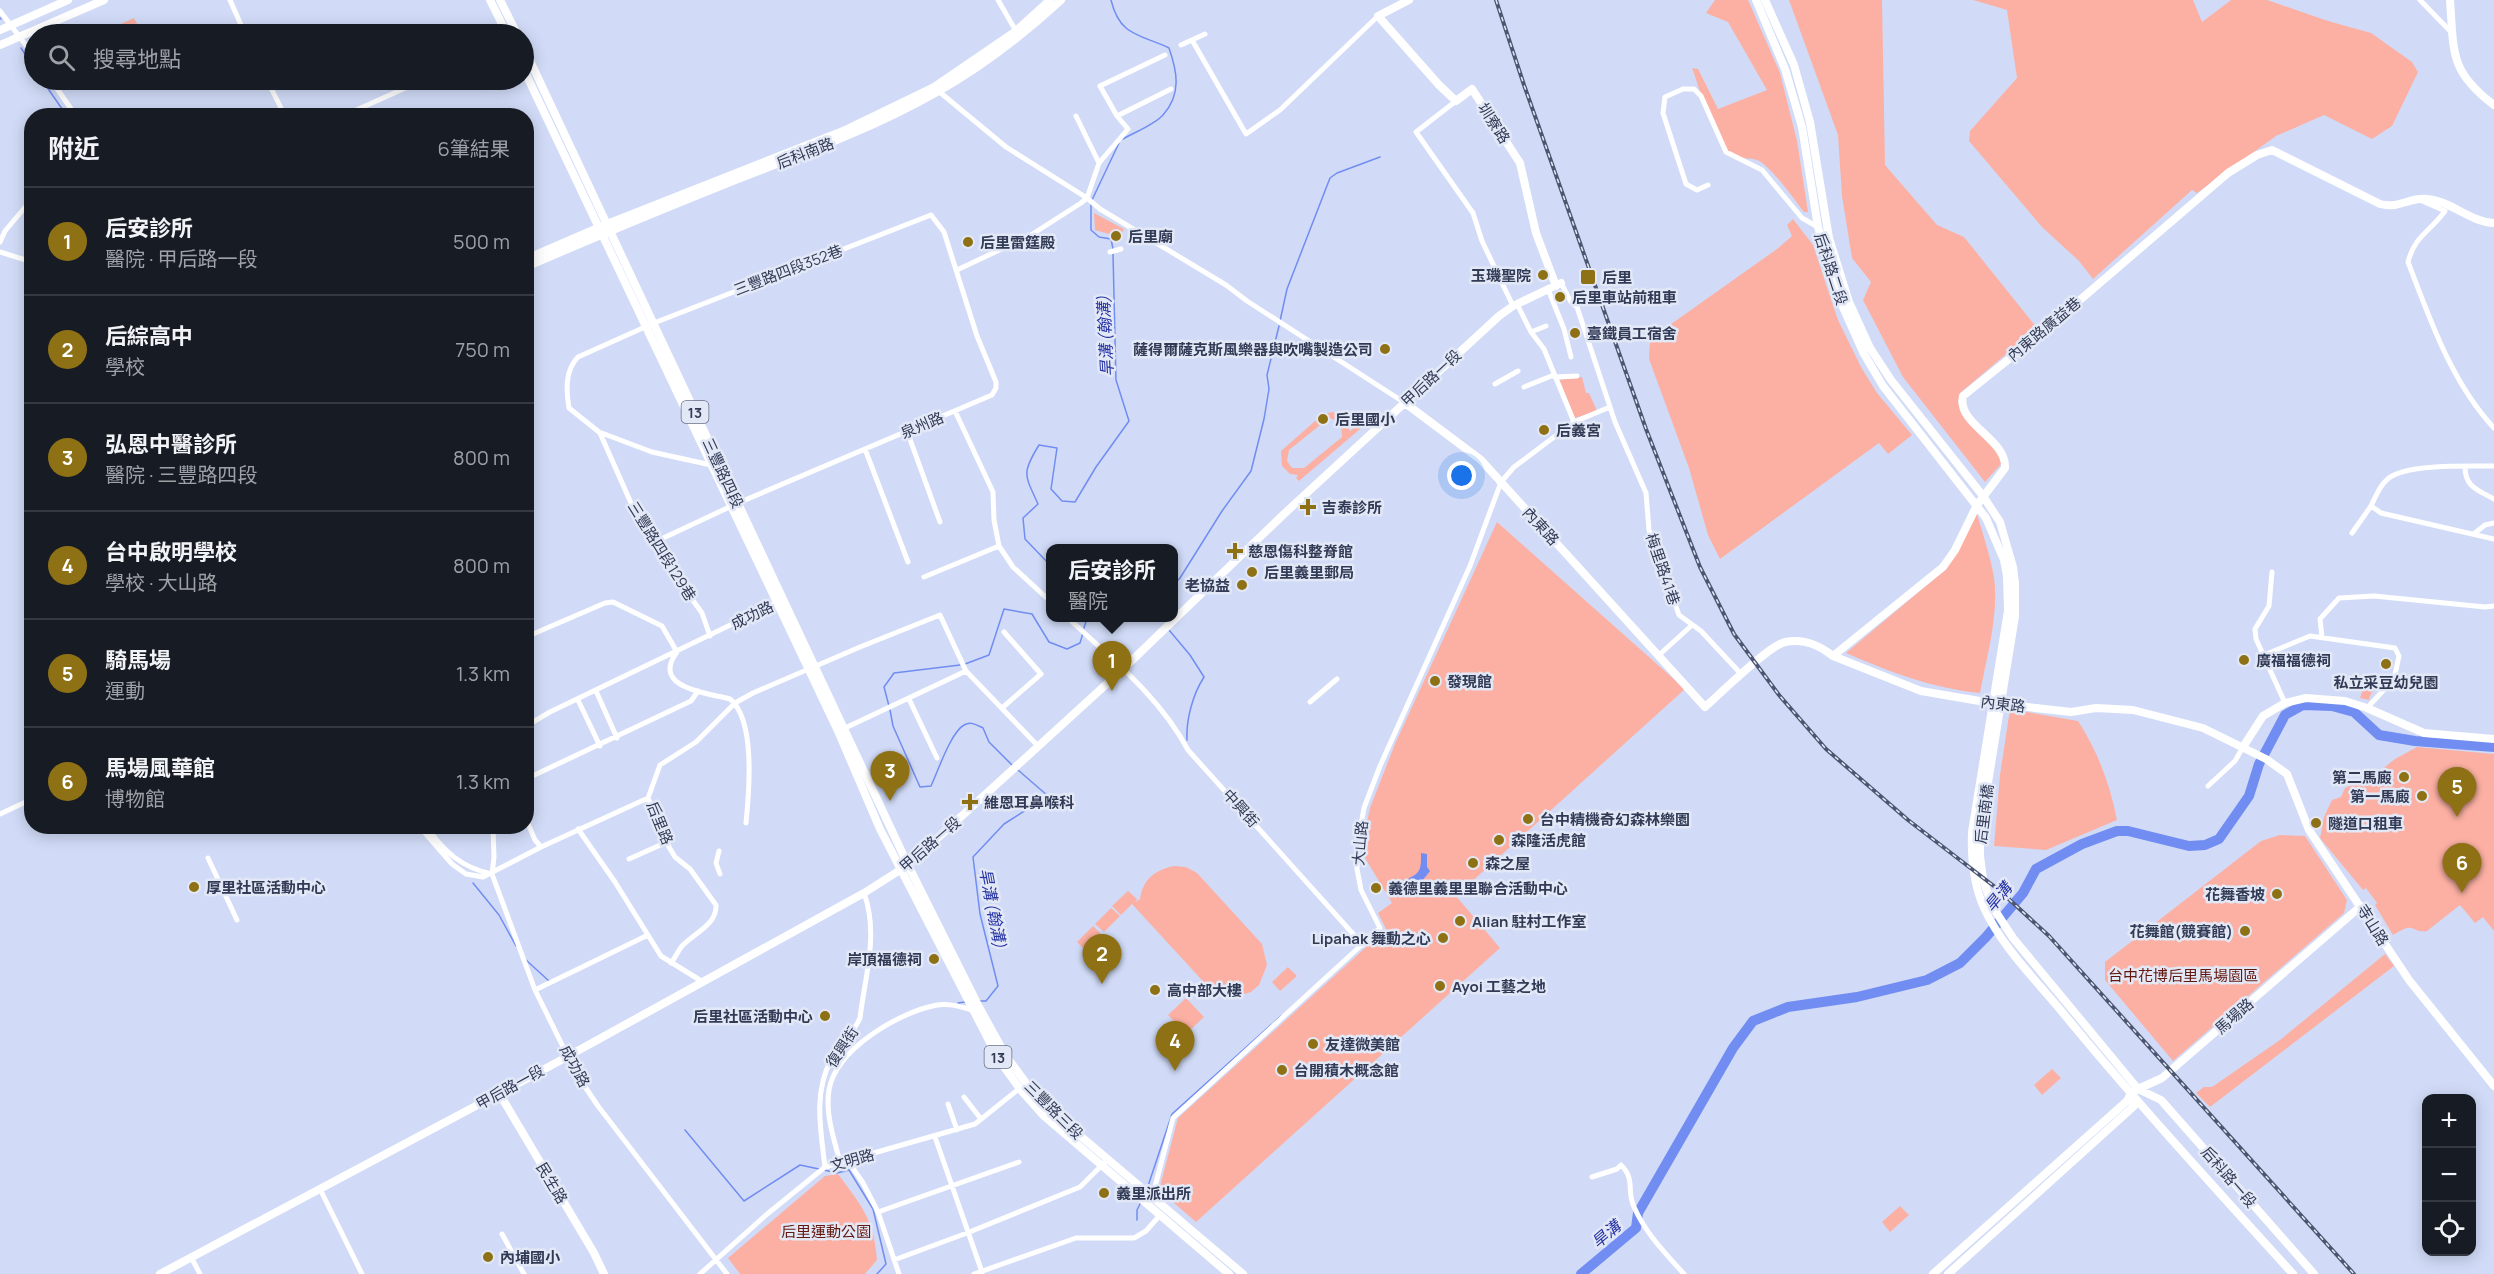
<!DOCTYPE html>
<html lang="zh-TW">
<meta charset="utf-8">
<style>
:root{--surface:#171b24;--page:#242831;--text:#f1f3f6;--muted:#9ea1a6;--line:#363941;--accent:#8e7115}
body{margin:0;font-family:Manrope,"Noto Sans TC",sans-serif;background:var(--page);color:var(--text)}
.controls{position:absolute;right:18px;bottom:18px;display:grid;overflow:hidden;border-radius:12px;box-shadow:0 3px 15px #0003}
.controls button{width:54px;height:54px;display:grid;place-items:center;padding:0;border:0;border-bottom:2px solid var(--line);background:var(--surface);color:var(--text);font:30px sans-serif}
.you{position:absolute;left:1462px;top:476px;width:21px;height:21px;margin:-15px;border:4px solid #fff;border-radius:50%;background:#1a73e8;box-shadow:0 0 0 9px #1a73e833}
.badge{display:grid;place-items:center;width:39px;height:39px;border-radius:50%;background:var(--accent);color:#fff;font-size:20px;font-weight:700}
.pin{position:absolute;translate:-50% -50px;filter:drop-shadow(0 2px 3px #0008)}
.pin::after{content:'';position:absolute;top:32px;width:21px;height:18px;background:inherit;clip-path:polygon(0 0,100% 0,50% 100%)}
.popup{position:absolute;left:1046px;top:544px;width:132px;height:78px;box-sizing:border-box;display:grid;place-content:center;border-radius:12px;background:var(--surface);filter:drop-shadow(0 2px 4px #0005);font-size:20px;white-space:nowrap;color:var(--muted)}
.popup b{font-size:22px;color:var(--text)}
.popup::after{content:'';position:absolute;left:50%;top:100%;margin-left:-12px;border:12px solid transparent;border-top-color:var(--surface)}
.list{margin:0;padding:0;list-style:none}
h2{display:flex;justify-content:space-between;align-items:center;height:78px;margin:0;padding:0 24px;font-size:26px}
h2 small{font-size:20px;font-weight:400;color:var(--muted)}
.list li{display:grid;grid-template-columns:39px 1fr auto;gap:18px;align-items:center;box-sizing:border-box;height:108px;padding:0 24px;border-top:2px solid var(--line)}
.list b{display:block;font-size:22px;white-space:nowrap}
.list p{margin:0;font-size:20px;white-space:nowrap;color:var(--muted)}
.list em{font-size:20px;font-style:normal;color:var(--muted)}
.icon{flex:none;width:33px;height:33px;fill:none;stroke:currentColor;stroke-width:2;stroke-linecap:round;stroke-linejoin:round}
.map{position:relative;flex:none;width:2494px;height:1274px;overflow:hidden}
.search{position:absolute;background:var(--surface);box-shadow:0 3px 15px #0003;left:24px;top:24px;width:510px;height:66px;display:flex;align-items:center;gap:15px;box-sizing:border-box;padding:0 21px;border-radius:33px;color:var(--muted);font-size:22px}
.panel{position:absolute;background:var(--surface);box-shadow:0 3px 15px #0003;left:24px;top:108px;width:510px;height:726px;border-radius:24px}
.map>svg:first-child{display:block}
.green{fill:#fcb0a3;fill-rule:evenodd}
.water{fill:#718df1}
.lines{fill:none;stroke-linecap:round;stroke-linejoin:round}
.stream{stroke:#718df1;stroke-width:1.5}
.river{stroke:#718df1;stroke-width:10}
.street{stroke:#fff;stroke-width:5}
.secondary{stroke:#fff;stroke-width:8}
.primary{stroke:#fff;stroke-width:8}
.rail-casing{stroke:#4d5671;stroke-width:4}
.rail{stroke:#e3e8f6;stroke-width:1.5;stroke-dasharray:4.5;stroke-linecap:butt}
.poi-dot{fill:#8e7115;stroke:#e3e8f6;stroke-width:2}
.labels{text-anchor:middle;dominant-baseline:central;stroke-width:5;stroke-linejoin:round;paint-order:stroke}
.shield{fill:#e3e8f6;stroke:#676f86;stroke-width:1.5}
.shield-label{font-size:14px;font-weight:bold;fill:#323b56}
.street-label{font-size:15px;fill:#323b56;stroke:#e3e8f6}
.poi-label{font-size:15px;font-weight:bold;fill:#323b56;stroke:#e3e8f6;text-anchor:start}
.park-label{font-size:15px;fill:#63180f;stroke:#e3e8f6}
.water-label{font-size:16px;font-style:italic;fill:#2532a4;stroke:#e3e8f6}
</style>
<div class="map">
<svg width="2494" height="1274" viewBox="0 0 2494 1274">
<rect width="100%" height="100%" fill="#d1dbf7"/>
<path class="green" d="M1715 0H1748L1780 73 1797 141 1808 212H1804C1795 200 1769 164 1757 160 1750 157 1741 160 1734 156 1713 141 1701 92 1692 68L1698 69 1718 109 1767 90 1728 22 1706 13Z
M1789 0H1882L1885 165 1937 225 1964 237 2037 328 1960 393 1958 403 1999 454 2002 463 1985 482 1903 377 1863 300 1871 282 1852 258 1842 196 1838 135Z
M1973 0H2193L2202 22 2231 0H2267L2328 21 2371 33 2412 62 2418 72 2392 126 2372 139 2324 115 2276 136 2197 193 2192 190 2093 279 2079 261 2042 227 1969 141 1970 131 2017 78 2007 10Z
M134 18 142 34H99Z
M1094 213 1124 229 1120 237 1095 230Z
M1793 219 1813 245 1838 320 1861 367 1877 393 1912 435 1888 454 1879 443 1720 559 1708 535 1689 468 1649 359 1650 339 1777 249 1792 236 1787 225Z
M1582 377 1586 393H1589L1597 411 1575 418 1559 380Z
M1333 412 1346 419 1350 431 1358 425 1360 429 1299 481 1296 478 1298 475 1290 474 1282 466 1281 451 1323 414ZM1329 418 1341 422 1342 437 1304 468H1292L1287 461 1289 450Z
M1977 514C1983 535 1990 555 1994 577 1999 615 1987 655 1980 693 1931 688 1890 672 1846 653L1946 569Z
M1497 522 1685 689 1456 896 1500 948 1196 1222 1159 1190 1178 1118 1386 929 1378 913 1392 903 1361 851 1370 808 1395 744Z
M2368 674 2382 677C2381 687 2370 690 2369 700L2360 698Z
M2010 709 2078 721C2098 752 2110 784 2117 820L2046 850 1994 846 2000 775Z
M2417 747 2494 754V931L2483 917 2475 923 2460 905 2427 931C2409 933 2417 920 2393 935L2375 905 2377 903 2366 888 2363 890 2320 838 2324 817 2332 800 2341 797 2345 788 2376 774 2395 759Z
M2280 835 2305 836 2347 900 2344 913 2173 1061 2105 980V962L2261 841Z
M1174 866 1186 867 1197 873 1262 944 1267 965 1259 985 1251 992 1231 998 1211 990 1132 904 1121 915 1112 906 1128 891 1137 899 1135 902 1140 899C1143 879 1155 870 1174 866Z
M1111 908 1120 916 1104 932 1095 924Z
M1093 926 1101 934 1085 950 1077 942Z
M2385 954 2394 966 2210 1107 2196 1093 2204 1087H2212L2280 1040Z
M1288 967 1297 976 1280 991 1272 982Z
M1186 998 1204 1017 1186 1034 1168 1015Z
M2052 1069 2061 1078 2042 1095 2034 1085Z
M838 1174C861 1205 874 1219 877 1260L865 1274H740L728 1258 825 1176Z
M1900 1206 1909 1215 1890 1232 1882 1222Z"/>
<path class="water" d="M1421 853 1427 854V867L1430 871 1422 881 1410 887 1407 882 1409 878C1422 873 1421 866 1421 853Z"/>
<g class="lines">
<path class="stream" d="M1111 0C1120 37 1140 34 1169 48 1177 71 1182 94 1163 115 1154 125 1135 132 1123 139
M0 18 1 19
M21 48 34 68
M42 80 67 116
M1092 200 1119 143
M1091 205V230L1099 237 1111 239 1113 249
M1280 321 1287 289 1330 178 1337 173 1380 157
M1050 565 1025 539 1023 518 1038 504C1025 475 1021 474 1039 445L1057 448 1051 489 1062 501 1075 502 1096 467 1129 421 1116 380 1113 254
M1174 584 1180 578 1222 511 1251 471 1264 419 1269 389 1267 375 1279 326
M1084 628 1087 618
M1169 630 1190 655 1204 677C1193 694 1186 719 1187 740
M965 664 989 655 1004 609 1032 614 1049 642 1067 649 1080 643 1083 633
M889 706 884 687 894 673 960 665
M890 710 893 726 920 787 931 786C938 771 951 732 964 725 971 721 977 725 983 728L989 742 1012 765
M473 883 499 915 516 946
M526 960 549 981
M979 1001H986L998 986 980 914 973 857 1004 824 1048 796 1018 770
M958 1003 965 1002
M685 1130 744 1201 800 1165 819 1169
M824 1170 837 1173 849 1170 873 1209 886 1264 877 1274
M1147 1189 1172 1114 1281 1016
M1137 1220V1210L1141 1202"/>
<path class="river" d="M1581 1274 1636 1228 1638 1213 1733 1048 1753 1021 1788 1007 1857 997 1927 980 1960 963 1986 937 2023 893 2036 869 2082 844 2117 831H2128L2189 846 2205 845 2219 839 2249 796 2259 764 2285 715 2303 705 2332 706 2354 712 2379 735 2415 741 2494 747"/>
<path class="street" d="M230 0 245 34
M998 0 1016 31
M2420 0 2451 32
M0 11 34 56
M1192 40 1246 134 1280 110 1378 16
M1181 45 1205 34
M51 80 76 116
M267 80 285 116
M936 89 1006 147 1087 198 1100 209 1226 285 1247 301 1405 403
M1456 101 1416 132 1473 213 1482 241 1513 306
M343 116 423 80
M1076 116 1099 163
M1117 116 1171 89
M1708 185 1697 190 1686 184 1663 113 1665 97 1683 89H1694L1701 96 1726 152 1762 170 1802 218 1818 227
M2420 200 2445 211C2430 232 2415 235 2408 262 2430 319 2451 382 2494 428
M0 242 5 231 32 199
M0 252 32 262
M1110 252 1121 249
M957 270 1031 235 1081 203 1087 198 1099 163 1128 129 1117 116 1100 86 1165 55
M1561 283 1571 302 1577 307 1615 422 1646 493 1649 530 1679 615 1701 631 1742 675
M1548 289 1564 329 1571 357
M1531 332 1546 326
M1555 377 1577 376
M1495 384 1518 371
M1524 387 1554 375
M955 411 993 492 994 520 999 546 1013 567 1050 601
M1574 422 1610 407
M907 431 940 522
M600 433 635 512 653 542 657 541 672 571 702 613 710 636
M865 449 908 562
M2494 466C2470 466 2412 464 2392 476 2381 482 2376 496 2371 506L2381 513 2494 539
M2465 467C2465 487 2478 490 2494 499
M2352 533 2371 506
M2475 533 2485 525 2494 523
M657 541 738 503 992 395 996 388V382L977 336 944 232 931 215 654 323 578 357C565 370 566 390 569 408L599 432 652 452 711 465 713 464
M2272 572 2269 606 2255 629 2256 639 2285 703
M924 577 999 546
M1068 618C1111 658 1160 697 1188 750L1363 945
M526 637 605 603 613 602 662 626 677 652C650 688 708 693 730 699 756 720 749 793 746 823
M2322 637 2320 619 2339 598 2374 596 2485 607 2494 606
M1659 655 1691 626
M2264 655 2310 636 2395 648 2399 656 2394 679 2367 708
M596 691 617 738
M909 699 937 758
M578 700 600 746
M1310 702 1337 679
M1002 708 1041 674 1004 632
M526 726 550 712 778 602
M843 729 966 671
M526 779 691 701 698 691
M2208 786 2235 761 2243 747
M0 814 32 799
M526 819 535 840 541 847
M419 826 452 864 466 874 483 877 541 847 648 798
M426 826C443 851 462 868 492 874
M493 826 494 857 492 874 535 990 577 1075 598 1106 727 1274
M578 829 615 882 661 956 703 982
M719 851 716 863 720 874
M208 858 237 920
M629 859 667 842
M671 963C675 958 678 951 682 946 694 933 717 925 716 905L690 869 675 857 669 847 648 798 660 765 696 742 735 703 753 693 860 647 940 615 966 671 1038 746
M535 990 648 935
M964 1097 981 1119
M948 1104 957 1130
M935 1137 982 1272
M848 1161 863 1183 878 1212 899 1274
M840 1162C834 1139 825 1114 829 1090 836 1049 899 1012 937 1005 950 1003 961 1007 973 1010
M825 1167C821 1132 813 1093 831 1060 839 1045 853 1034 860 1018 865 976 879 934 864 893
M1592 1177 1617 1169 1621 1165C1636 1180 1626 1190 1634 1207 1646 1234 1665 1253 1684 1274
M320 1189 362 1274
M1152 1198 1173 1118 1380 928 1361 890 1357 869 1358 842 1364 808 1380 766 1470 566 1501 482 1514 467 1574 422 1544 349 1531 332 1517 304
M878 1212 1019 1162
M502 1234 524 1274
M191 1257 200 1274
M894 1260 967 1233 1080 1187 1107 1160
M700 1274 766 1215 825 1167 975 1124 1020 1088
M974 1274 1076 1238H1134L1146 1231 1161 1214"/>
<path class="secondary" d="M1409 0 1378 16 1439 85 1456 101 1472 89 1520 163 1536 233 1556 286
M1756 0 1785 69 1802 127 1818 227 1838 296 1864 354 1883 386 1986 518 2004 560 2007 576 2008 611 1972 832C1971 858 1973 883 1984 908 2002 947 2036 980 2063 1013 2137 1103 2215 1188 2293 1274
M1765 0 1794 65 1810 122 1829 238 1849 302 1870 348 1891 380 1983 496 2000 522 2013 567 2015 583V616L1980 832V856L1983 879 1992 906 2013 938 2138 1089 2161 1100 2314 1274
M2450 0C2454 52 2449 71 2494 105
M0 30 68 0
M0 45 104 0
M526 259 607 224 843 131 934 87 1016 31 1050 0
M526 267C595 237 663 209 733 181 802 154 872 129 937 92 982 67 1023 35 1061 0
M1405 403 1481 460 1705 707C1721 693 1768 646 1785 642 1804 638 1819 645 1833 656L1921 691 1991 703 2071 712 2096 708 2133 710 2203 728 2266 759 2287 774 2309 830 2409 980 2494 1086
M1833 656 1943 567 1955 550 1977 505 2005 468C2007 439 1956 424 1963 396L2045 330 2228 173 2257 155 2272 150 2380 204C2399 209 2410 197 2427 199 2451 201 2470 222 2494 223
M2243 747 2263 716 2285 703 2306 698 2345 701 2367 708 2424 733 2494 739
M499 1093 594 1253 604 1274
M160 1274 532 1076 864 893 908 865 1123 669 1284 514 1499 316 1513 306 1561 283
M1933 1274 2127 1101 2130 1095 2138 1089 2162 1078 2361 906
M1948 1274 2134 1106 2131 1098"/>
<path class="primary" d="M490 0 507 34
M500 0 517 34
M524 48 908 865 979 1007 1006 1056 1026 1083 1071 1128 1243 1274
M524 70 838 731 880 829 999 1060 1020 1089 1044 1116 1229 1274"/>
<g class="rail-casing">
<path id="rail" d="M1496 0 1524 85 1646 429 1700 567 1734 634 1779 695 1826 749 1908 820 1999 890 2049 936 2354 1274"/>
</g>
<use href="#rail" class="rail"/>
</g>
<g class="poi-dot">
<circle cx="1116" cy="236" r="6"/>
<circle cx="968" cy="242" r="6"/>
<circle cx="1543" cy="275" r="6"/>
<rect x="1580" y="269" width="16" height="16" rx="3"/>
<circle cx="1560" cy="297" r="6"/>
<circle cx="1575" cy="333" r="6"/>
<circle cx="1385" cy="349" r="6"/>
<circle cx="1323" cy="419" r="6"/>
<circle cx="1544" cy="430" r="6"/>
<path d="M1305 498h6v6h6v6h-6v6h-6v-6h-6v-6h6z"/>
<path d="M1232 542h6v6h6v6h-6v6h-6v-6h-6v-6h6z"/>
<circle cx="1252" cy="572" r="6"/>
<circle cx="1242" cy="585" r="6"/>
<circle cx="2244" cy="660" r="6"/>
<circle cx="2386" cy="664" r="6"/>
<circle cx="1435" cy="681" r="6"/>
<circle cx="2404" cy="777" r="6"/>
<circle cx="2422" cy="796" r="6"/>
<path d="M967 793h6v6h6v6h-6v6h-6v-6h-6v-6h6z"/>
<circle cx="1528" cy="819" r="6"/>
<circle cx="2316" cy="823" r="6"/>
<circle cx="1499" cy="840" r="6"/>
<circle cx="1473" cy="863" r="6"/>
<circle cx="194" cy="887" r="6"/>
<circle cx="1376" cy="888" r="6"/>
<circle cx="2277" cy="894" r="6"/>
<circle cx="1460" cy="921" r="6"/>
<circle cx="2245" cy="931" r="6"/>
<circle cx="1443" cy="938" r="6"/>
<circle cx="934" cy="959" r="6"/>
<circle cx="1440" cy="986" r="6"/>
<circle cx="1155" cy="990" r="6"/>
<circle cx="825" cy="1016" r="6"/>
<circle cx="1313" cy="1044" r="6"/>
<circle cx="1282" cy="1070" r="6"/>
<circle cx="1104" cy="1193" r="6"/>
<circle cx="488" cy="1257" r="6"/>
</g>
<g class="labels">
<g class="shield">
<rect x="681.5" y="401" width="27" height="22" rx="4.5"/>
<rect x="984.5" y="1046" width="27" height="22" rx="4.5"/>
</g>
<g class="shield-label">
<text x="695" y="412">13</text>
<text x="998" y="1057">13</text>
</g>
<g class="street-label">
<text transform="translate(1494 123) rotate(57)">圳寮路</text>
<text transform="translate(805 153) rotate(-21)">后科南路</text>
<text transform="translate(1831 269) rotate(72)">后科路二段</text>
<text transform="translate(788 270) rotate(-21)">三豐路四段352巷</text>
<text transform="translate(2044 329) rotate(-40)">內東路廣益巷</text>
<text transform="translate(1431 378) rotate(-43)">甲后路一段</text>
<text transform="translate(922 425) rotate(-23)">泉州路</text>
<text transform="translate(723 473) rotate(65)">三豐路四段</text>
<text transform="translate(1541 526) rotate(48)">內東路</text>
<text transform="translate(662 551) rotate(58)">三豐路四段129巷</text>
<text transform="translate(1663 569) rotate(71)">梅里路41巷</text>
<text transform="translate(752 615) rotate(-26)">成功路</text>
<text transform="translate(2003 704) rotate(7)">內東路</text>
<text transform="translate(1241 808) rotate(48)">中興街</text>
<text transform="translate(1984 814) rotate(-83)">后里南橋</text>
<text transform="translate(660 823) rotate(68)">后里路</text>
<text transform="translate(1360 843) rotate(-85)">大山路</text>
<text transform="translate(930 844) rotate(-41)">甲后路一段</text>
<text transform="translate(2373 925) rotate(58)">寺山路</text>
<text transform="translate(2234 1016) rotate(-41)">馬場路</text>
<text transform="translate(842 1047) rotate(-57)">復興街</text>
<text transform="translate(575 1066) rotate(62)">成功路</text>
<text transform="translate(510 1087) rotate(-29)">甲后路一段</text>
<text transform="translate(1054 1110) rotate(45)">三豐路三段</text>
<text transform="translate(852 1160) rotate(-16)">文明路</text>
<text transform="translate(2229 1177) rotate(49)">后科路一段</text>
<text transform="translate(552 1183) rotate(59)">民生路</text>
</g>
<g class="poi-label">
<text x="1128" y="236">后里廟</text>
<text x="980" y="242">后里雷筳殿</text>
<text x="1531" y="275" text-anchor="end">玉璣聖院</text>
<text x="1602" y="277">后里</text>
<text x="1572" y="297">后里車站前租車</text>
<text x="1587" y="333">臺鐵員工宿舍</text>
<text x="1373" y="349" text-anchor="end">薩得爾薩克斯風樂器與吹嘴製造公司</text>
<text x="1335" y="419">后里國小</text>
<text x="1556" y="430">后義宮</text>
<text x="1322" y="507">吉泰診所</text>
<text x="1248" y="551">慈恩傷科整脊館</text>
<text x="1264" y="572">后里義里郵局</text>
<text x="1230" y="585" text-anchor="end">老協益</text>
<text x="2256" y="660">廣福福德祠</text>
<text x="1447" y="681">發現館</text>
<text x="2386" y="682" text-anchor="middle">私立采豆幼兒園</text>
<text x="2392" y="777" text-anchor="end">第二馬廄</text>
<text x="2410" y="796" text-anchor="end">第一馬廄</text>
<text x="984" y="802">維恩耳鼻喉科</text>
<text x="1540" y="819">台中精機奇幻森林樂園</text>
<text x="2328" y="823">隧道口租車</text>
<text x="1511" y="840">森隆活虎館</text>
<text x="1485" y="863">森之屋</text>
<text x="206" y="887">厚里社區活動中心</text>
<text x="1388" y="888">義德里義里里聯合活動中心</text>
<text x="2265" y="894" text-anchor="end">花舞香坡</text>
<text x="1472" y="921">Alian 駐村工作室</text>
<text x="2233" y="931" text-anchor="end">花舞館(競賽館)</text>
<text x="1431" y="938" text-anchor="end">Lipahak 舞動之心</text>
<text x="922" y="959" text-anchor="end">岸頂福德祠</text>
<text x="1452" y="986">Ayoi 工藝之地</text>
<text x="1167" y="990">高中部大樓</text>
<text x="813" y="1016" text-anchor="end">后里社區活動中心</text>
<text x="1325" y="1044">友達微美館</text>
<text x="1294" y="1070">台開積木概念館</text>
<text x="1116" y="1193">義里派出所</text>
<text x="500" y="1257">內埔國小</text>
</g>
<g class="park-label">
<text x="2183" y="975">台中花博后里馬場園區</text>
<text x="826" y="1231">后里運動公園</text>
</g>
<g class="water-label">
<text transform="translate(1105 336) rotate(-93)">旱溝 (翰溝)</text>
<text transform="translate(1998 897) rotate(-50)">旱溝</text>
<text transform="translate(993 908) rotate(79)">旱溝 (翰溝)</text>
<text transform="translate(1606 1234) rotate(-40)">旱溝</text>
</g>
</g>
</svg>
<div class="controls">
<button>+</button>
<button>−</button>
<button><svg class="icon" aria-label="locate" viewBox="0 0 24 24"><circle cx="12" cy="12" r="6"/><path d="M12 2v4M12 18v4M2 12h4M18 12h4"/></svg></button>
</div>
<div class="you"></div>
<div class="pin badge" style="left:1112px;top:691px">1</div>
<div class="popup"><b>后安診所</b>醫院</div>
<div class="pin badge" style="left:1102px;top:984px">2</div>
<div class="pin badge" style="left:890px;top:801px">3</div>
<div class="pin badge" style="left:1175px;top:1071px">4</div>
<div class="pin badge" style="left:2457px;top:817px">5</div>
<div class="pin badge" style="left:2462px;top:893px">6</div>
<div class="search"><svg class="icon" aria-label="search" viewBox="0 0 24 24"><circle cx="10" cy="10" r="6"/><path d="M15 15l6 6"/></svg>搜尋地點</div>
<section class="panel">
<h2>附近<small>6筆結果</small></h2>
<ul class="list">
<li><span class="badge">1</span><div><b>后安診所</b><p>醫院 · 甲后路一段</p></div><em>500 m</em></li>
<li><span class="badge">2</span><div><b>后綜高中</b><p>學校</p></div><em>750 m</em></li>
<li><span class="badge">3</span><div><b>弘恩中醫診所</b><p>醫院 · 三豐路四段</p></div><em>800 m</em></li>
<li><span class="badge">4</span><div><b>台中啟明學校</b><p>學校 · 大山路</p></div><em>800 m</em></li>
<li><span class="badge">5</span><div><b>騎馬場</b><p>運動</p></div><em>1.3 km</em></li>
<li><span class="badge">6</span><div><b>馬場風華館</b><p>博物館</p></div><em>1.3 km</em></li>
</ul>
</section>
</div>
